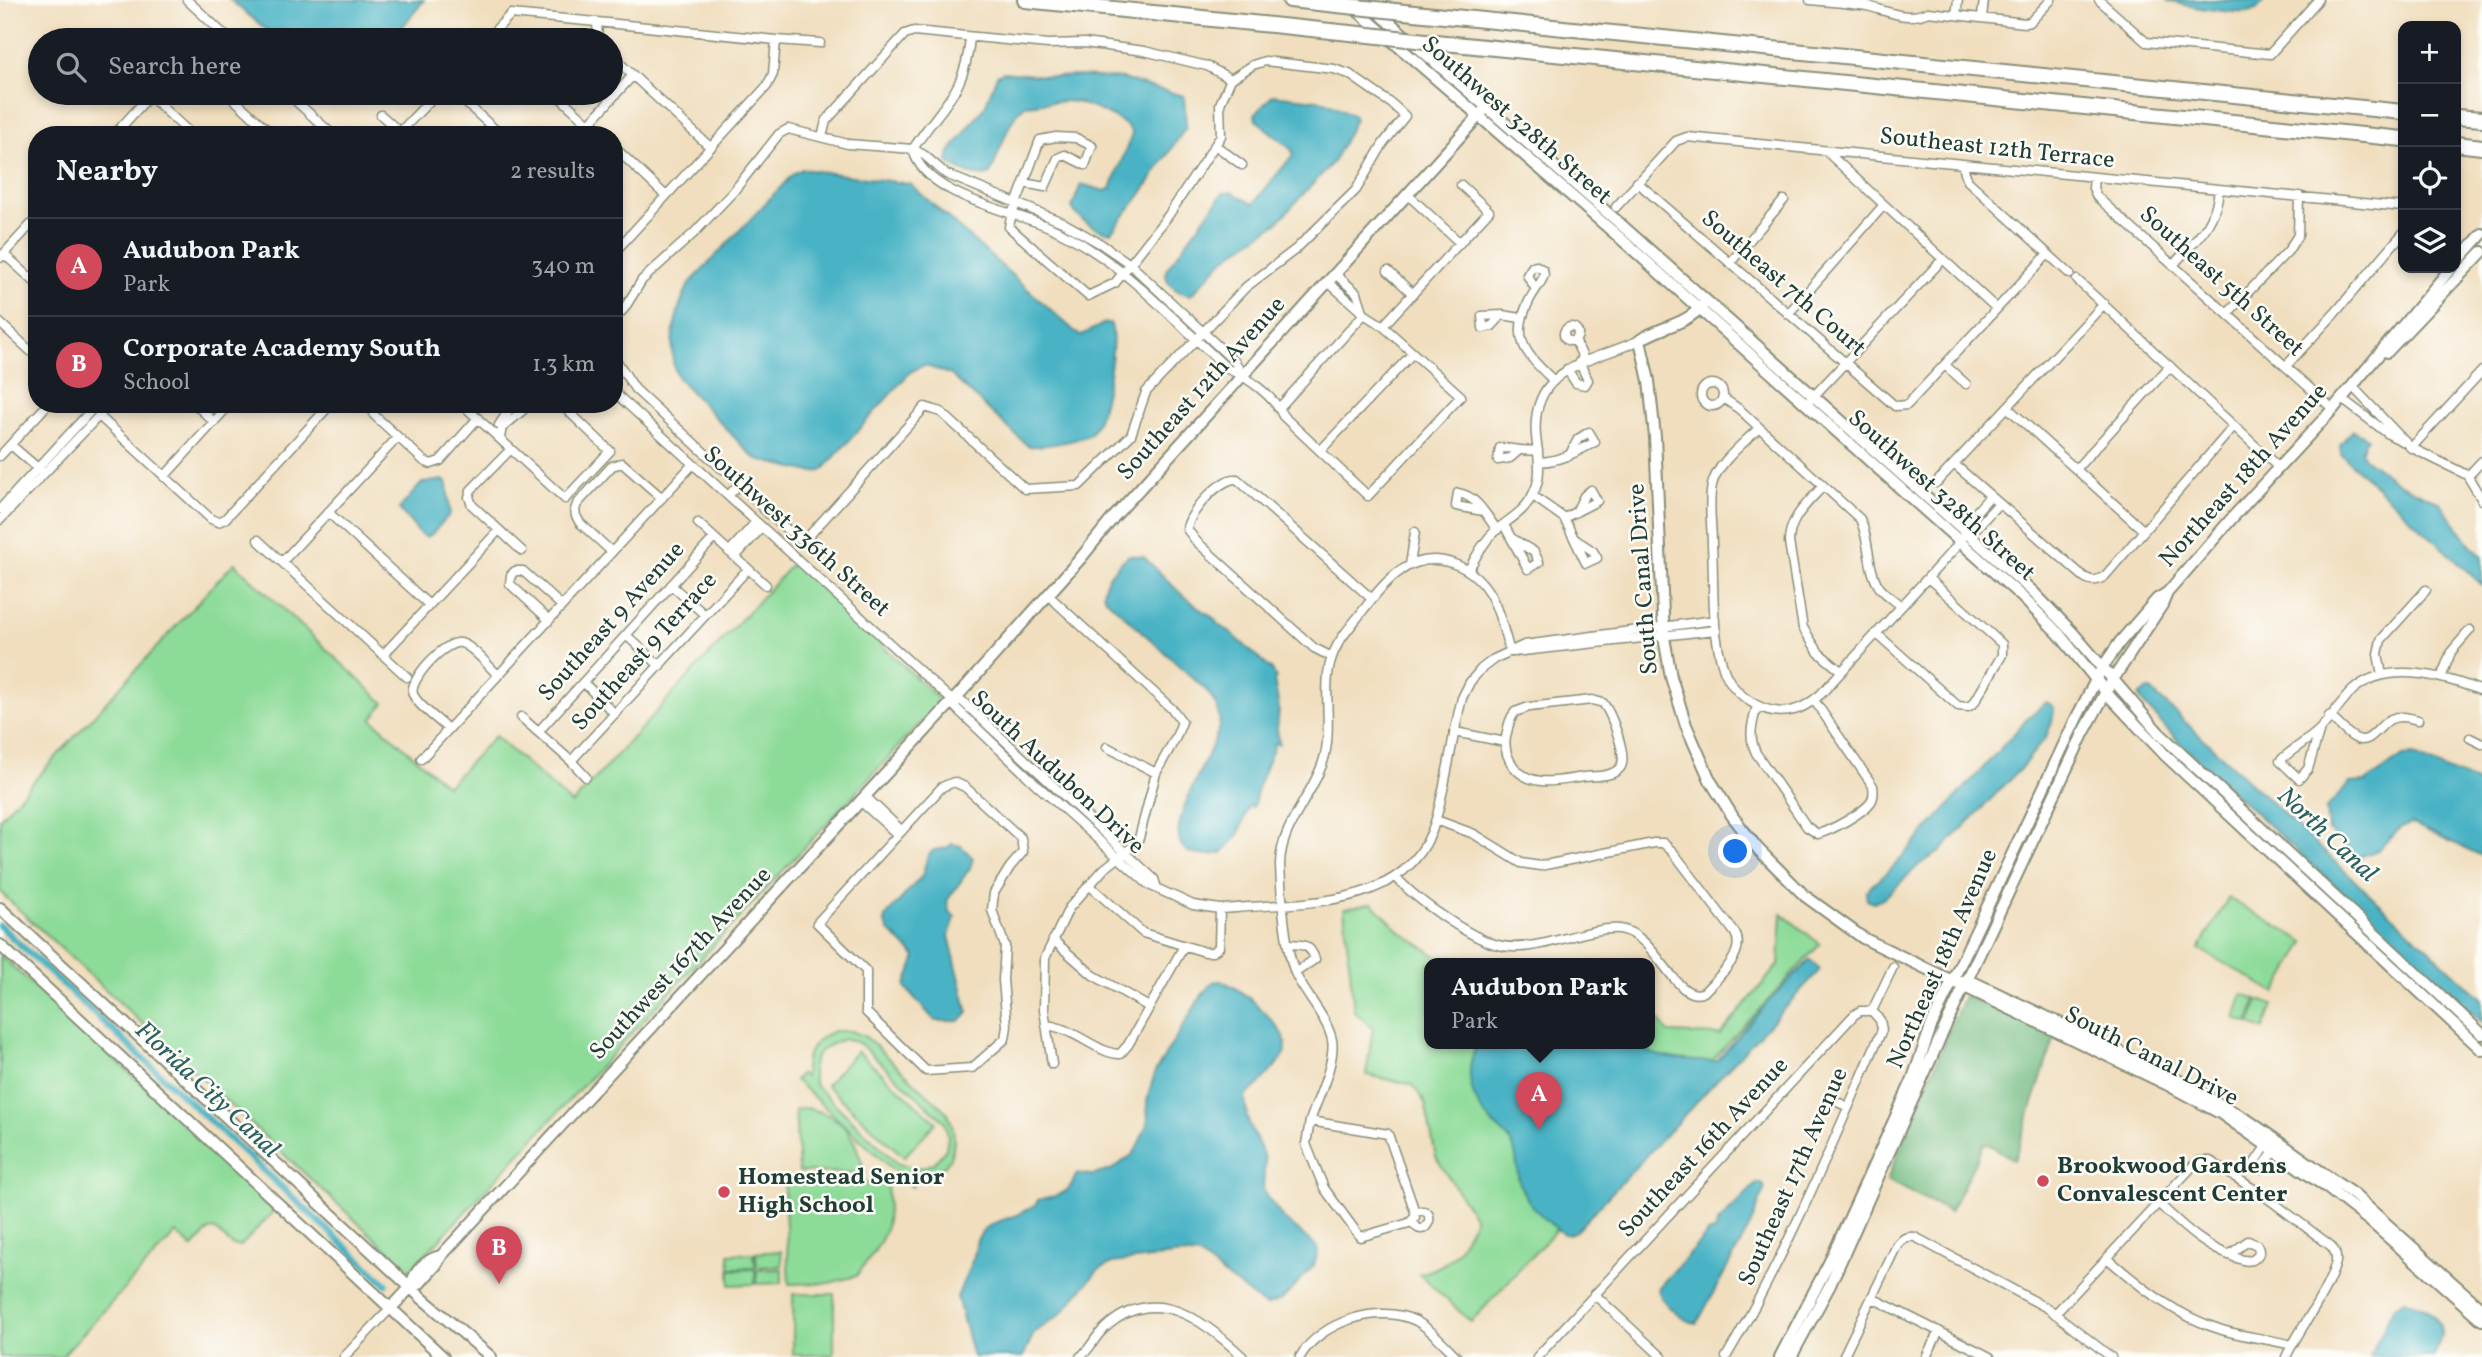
<!DOCTYPE html>
<meta charset="utf-8">
<style>
:root{--surface:#171b24;--page:#242831;--text:#f1f3f6;--muted:#9ea1a6;--line:#363941;--accent:#d1495b}
body{margin:0;font-family:Vollkorn,serif;background:var(--page);color:var(--text)}
.controls{position:absolute;right:21px;top:21px;display:grid;overflow:hidden;border-radius:14px;box-shadow:0 4px 10px #0003}
.controls button{width:63px;height:63px;display:grid;place-items:center;padding:0;border:0;border-bottom:2px solid var(--line);background:var(--surface);color:var(--text);font:35px sans-serif}
.you{position:absolute;left:1736px;top:852px;width:24px;height:24px;margin:-18px;border:5px solid #fff;border-radius:50%;background:#1a73e8;box-shadow:0 0 0 10px #1a73e833}
.badge{display:grid;place-items:center;width:46px;height:46px;border-radius:50%;background:var(--accent);color:#fff;font-size:23px;font-weight:700}
.pin{position:absolute;translate:-50% -58px;filter:drop-shadow(0 2px 4px #0008)}
.pin::after{content:'';position:absolute;top:37px;width:24px;height:21px;background:inherit;clip-path:polygon(0 0,100% 0,50% 100%)}
.popup{position:absolute;left:1424px;top:958px;width:231px;height:91px;box-sizing:border-box;display:grid;place-content:center;border-radius:14px;background:var(--surface);filter:drop-shadow(0 2px 5px #0005);font-size:23px;white-space:nowrap;color:var(--muted)}
.popup b{font-size:26px;color:var(--text)}
.popup::after{content:'';position:absolute;left:50%;top:100%;margin-left:-14px;border:14px solid transparent;border-top-color:var(--surface)}
.list{margin:0;padding:0;list-style:none}
h2{display:flex;justify-content:space-between;align-items:center;height:91px;margin:0;padding:0 28px;font-size:30px}
h2 small{font-size:23px;font-weight:400;color:var(--muted)}
.list li{display:grid;grid-template-columns:46px 1fr auto;gap:21px;align-items:center;box-sizing:border-box;height:98px;padding:0 28px;border-top:2px solid var(--line)}
.list b{display:block;font-size:26px;white-space:nowrap}
.list p{margin:0;font-size:23px;white-space:nowrap;color:var(--muted)}
.list em{font-size:23px;font-style:normal;color:var(--muted)}
.icon{flex:none;width:38px;height:38px;fill:none;stroke:currentColor;stroke-width:2;stroke-linecap:round;stroke-linejoin:round}
.map{position:relative;flex:none;width:2482px;height:1357px;overflow:hidden}
.search{position:absolute;background:var(--surface);box-shadow:0 4px 10px #0003;left:28px;top:28px;width:595px;height:77px;display:flex;align-items:center;gap:18px;box-sizing:border-box;padding:0 24px;border-radius:38px;color:var(--muted);font-size:26px}
.panel{position:absolute;background:var(--surface);box-shadow:0 4px 10px #0003;left:28px;top:126px;width:595px;height:287px;border-radius:28px}
.map>svg:first-child{display:block}
.green{fill:#8ddb99;stroke:#568c66;stroke-width:2;fill-rule:evenodd}
.forest{fill:#72bb81;stroke:#487c5a;stroke-width:2}
.water{fill:#48b3c5;stroke:#34787c;stroke-width:2}
.lines{fill:none;stroke-linecap:round;stroke-linejoin:round}
.canal{stroke:#48b3c5;stroke-width:7}
.street-casing{stroke:#888e79;stroke-width:11}
.secondary-casing{stroke:#888e79;stroke-width:14}
.highway-casing{stroke:#888e79;stroke-width:18}
.street{stroke:#fff;stroke-width:8}
.secondary{stroke:#fff;stroke-width:10}
.highway{stroke:#fff;stroke-width:14}
.highway-bridge-casing{stroke:#888e79;stroke-width:18;stroke-linecap:butt}
.highway-bridge{stroke:#fff;stroke-width:14}
.poi-dot{fill:#d1495b;stroke:#fdfcf7;stroke-width:2.5}
.labels{text-anchor:middle;dominant-baseline:central;stroke-width:5;stroke-linejoin:round;paint-order:stroke}
.street-label{font-size:24px;fill:#1f3d34;stroke:#fdfcf7}
.poi-label{font-size:24px;font-weight:bold;fill:#1f3d34;stroke:#fdfcf7;text-anchor:start}
.water-label{font-size:26px;font-style:italic;fill:#2b6060;stroke:#fdfcf7}
</style>
<div class="map">
<svg width="2482" height="1357" viewBox="0 0 2482 1357">
<rect width="100%" height="100%" fill="#fdfcf7"/>
<filter id="ink" filterUnits="userSpaceOnUse"><feTurbulence type="fractalNoise" baseFrequency=".0143" numOctaves="2"/><feDisplacementMap in="SourceGraphic" scale="14" xChannelSelector="R" yChannelSelector="G"/><feConvolveMatrix kernelMatrix="1 2 1 2 8 2 1 2 1" color-interpolation-filters="sRGB"/></filter>
<filter id="wash" filterUnits="userSpaceOnUse"><feTurbulence type="fractalNoise" baseFrequency=".00686" numOctaves="4" result="noise"/><feDisplacementMap in="SourceGraphic" scale="28" xChannelSelector="R" yChannelSelector="G"/><feGaussianBlur stdDeviation="1.57" result="paint"/><feColorMatrix in="noise" values="0 0 0 0 0 0 0 0 0 0 0 0 0 0 0 0 0 1.4 0 .05"/><feComposite in="paint" operator="in"/></filter>
<g filter="url(#wash)">
<rect width="100%" height="100%" fill="#f0debe"/>
<path class="green" d="M794 562 941 701 410 1271 0 892V818L234 563 384 703 372 719 447 786 495 736 572 804Z
M2228 898 2305 942 2276 993 2199 949Z
M1372 903 1401 932 1448 964H1429V1044H1649V1008L1669 1033 1720 1035 1779 964 1782 914 1820 944 1471 1322 1419 1274C1454 1266 1460 1248 1475 1218L1436 1157 1425 1103 1413 1085 1366 1075 1373 1028 1354 1011 1344 909Z
M0 955 235 1169 272 1207V1213L241 1246H233L214 1229 209 1230 192 1248 176 1233 61 1357H0Z
M2243 994 2257 999 2248 1023 2235 1018Z
M2259 1000 2273 1005 2264 1029 2250 1024Z
M834 1031H851L866 1037 947 1112C962 1141 953 1175 916 1178L917 1180 912 1187 795 1080 800 1074 805 1077C804 1053 813 1040 834 1031ZM845 1039 859 1043 945 1122 948 1136 946 1149 934 1163 921 1168 898 1164 815 1085C807 1057 820 1046 845 1039Z
M857 1051 936 1122 904 1157 826 1085Z
M807 1108C848 1117 854 1137 865 1173L799 1172 795 1110Z
M790 1182 887 1184C891 1232 885 1238 856 1276L829 1283 789 1284 784 1189 786 1184Z
M781 1251 782 1266 757 1267 756 1253Z
M754 1253 755 1268H730L729 1254Z
M755 1269V1284L730 1285V1270Z
M782 1269V1283L757 1284V1270Z
M793 1294H834V1355H793Z"/>
<path class="forest" d="M1964 996 2057 1031 2014 1160 1985 1142 1950 1212 1887 1180Z"/>
<path class="water" d="M230 0H424C416 12 399 26 398 40H279Z
M2166 0H2265C2262 4 2258 9 2252 11 2239 16 2180 5 2166 0Z
M1003 72 1055 77 1080 76 1122 79 1184 96 1186 127 1140 196 1111 232C1098 232 1077 219 1072 207L1081 184 1105 191 1111 188 1132 134C1130 121 1089 106 1076 102 1061 99 1040 104 1025 105 1007 119 1000 154 990 174 979 180 958 170 948 162L950 152 985 106 997 75Z
M1273 95 1325 101 1353 115 1355 119 1334 161 1277 223 1224 259 1191 295C1178 294 1164 284 1166 270L1223 193 1232 192 1253 204 1293 155 1292 150 1256 120 1255 114Z
M802 169 910 184 1080 336 1105 323H1110C1119 336 1103 421 1091 433 1082 441 1040 447 1028 446L951 375 924 365 910 372 822 471 811 472 759 460 752 456 678 378C665 352 676 307 690 283L793 174Z
M2353 430 2367 438 2361 452 2364 458 2400 484 2441 503 2470 545 2482 556V585L2341 454 2340 444Z
M443 480 447 483 450 514 431 535 426 537 420 534 399 509 422 483Z
M1129 555 1144 557 1177 590 1204 612C1215 615 1214 625 1229 631L1272 670 1276 678 1274 680 1279 708 1277 729 1279 744 1275 743C1270 757 1264 771 1258 786 1256 793 1256 800 1253 807L1249 806 1238 836 1222 853C1128 871 1215 758 1219 726 1221 712 1215 702 1207 691L1104 597C1100 581 1118 565 1129 555Z
M2151 690 2482 999V1022L2182 745 2145 706 2139 696 2145 691Z
M2047 702 2054 707 2052 722 2046 737 2020 769 1940 852 1920 864 1883 899 1874 903 1867 900 1866 892 1869 888 1894 866 2030 716Z
M2412 755 2482 785V856L2413 824 2401 827 2378 850 2357 858 2328 830 2326 808 2350 783 2366 782 2403 756Z
M952 844 961 846 973 858 970 868 947 901 949 911 955 917 949 936 968 1013 959 1021H935L905 987 916 957 889 931 884 921 886 916 922 876 928 855 934 850 947 848Z
M1810 960 1820 969 1818 972 1576 1231 1567 1235 1562 1233C1545 1219 1524 1203 1519 1180 1516 1168 1518 1153 1511 1142 1507 1135 1499 1129 1492 1123 1471 1102 1462 1071 1478 1044H1635C1651 1059 1695 1062 1717 1061L1768 1002Z
M1220 981C1238 984 1287 1028 1286 1047 1285 1060 1256 1088 1245 1096L1247 1118 1265 1159 1263 1187 1265 1194 1283 1218 1316 1246 1318 1252 1314 1265 1282 1300 1265 1306 1199 1256 1181 1254 1112 1263 1098 1270 1062 1313 1034 1333 1023 1357H973L957 1297 974 1256 977 1240 984 1230 992 1224 1019 1214 1036 1204 1038 1200C1047 1196 1058 1198 1067 1190 1072 1186 1074 1179 1077 1174L1093 1175 1111 1170 1132 1155 1137 1148 1148 1122 1147 1101 1155 1072 1203 993 1213 982Z
M1757 1183H1762L1765 1188 1751 1224 1697 1323C1684 1323 1659 1302 1658 1288L1708 1233 1716 1230 1717 1223Z
M2406 1301C2422 1304 2441 1315 2441 1334 2440 1341 2436 1350 2434 1357H2370L2394 1306Z"/>
<g class="lines">
<path class="canal" d="M0 926 386 1284"/>
</g>
</g>
<g filter="url(#ink)">
<g class="lines">
<g class="street-casing">
<path id="street" d="M187 0 230 40
M1810 0C1829 2 1849 3 1867 6 1889 11 1906 22 1928 12L2025 23 2030 22 2051 0
M2099 0 2146 42 2270 54 2318 0
M1956 15 1958 0
M1982 17 1984 0
M970 38C965 95 941 105 913 149 923 195 1008 210 1047 226 1118 256 1171 318 1228 369 1247 377 1274 396 1283 416L1368 496 1461 396 1383 326 1364 314 1328 282
M486 40 511 14 597 22
M598 40 597 22 776 40
M611 55 710 147
M227 93 273 135
M287 93 333 135
M455 93 501 135
M555 93 601 135
M150 96 192 135
M381 115 400 132
M114 135 152 93
M297 135 299 132
M403 135 400 132 437 93
M579 135 633 75
M1056 137 1076 138 1092 146 1085 165 1065 155 1058 158 1045 187 1024 183 1040 140Z
M1215 145 1242 165
M614 147 666 196
M1827 152 1996 308
M1962 164 1968 181 2070 274
M2094 178 2093 188 2097 197 2333 409
M1637 182 1895 406 1907 405 2048 254
M1024 183 1011 217 1009 227 1088 296 1115 283 1168 216 1215 145 1221 136 1220 104 1231 79
M1407 194 1460 243
M1616 207 1676 141 1687 137 2403 207
M614 238 621 245 767 86 773 74 776 40 820 43
M614 252 621 245
M4 254 37 284
M0 258 37 218
M1730 263 1784 200
M2173 265C2196 239 2215 227 2219 190
M1388 271 1413 294
M1335 274 1357 293 1363 311
M2077 280 2279 468
M1535 288 1527 275 1532 267 1537 266 1543 270 1544 275C1541 284 1534 291 1530 299 1509 339 1526 354 1554 381
M1788 314 1883 206
M2227 314 2288 251 2298 235 2299 196
M1502 315 1492 326 1483 328 1482 316 1502 315 1521 318
M614 319 624 309 642 280 693 234 733 192 779 134 788 129 848 144 913 149 924 155 946 174 1062 222 1101 244 1130 264 1235 362 1242 375
M0 323 37 357
M1383 326 1489 211 1461 185
M1564 334a7 7 0 1 1 14 0a7 7 0 1 1-14 0Z
M1575 340 1584 360
M614 357 635 389 721 468C740 476 744 489 757 502 769 516 786 528 800 540L807 538 925 407 941 412 1025 489 1079 486 1131 435 1146 392 1246 287 1296 249 1356 190 1383 144 1405 116 1392 104 1349 74 1334 69 1265 61 1253 65 1231 79 1207 66 1144 51 1084 43 1048 44 914 31 905 34 826 121 822 137
M1945 365 1966 384
M2286 366 2335 313 2403 233
M1567 369 1576 383 1585 385 1588 380 1579 362
M1701 395a11 11 0 1 1 22 0a11 11 0 1 1-22 0Z
M2352 386 2410 447 2467 475 2482 500
M614 392 945 694 953 701 956 708 1038 786 1149 885 1193 905 1220 909 1236 908C1310 901 1411 909 1436 819 1447 779 1452 738 1462 698L1470 682 1481 669 1494 659 1524 645 1715 620
M1723 398 1739 409 1860 519C1870 539 1867 571 1880 588 1885 594 1894 600 1901 606
M2342 399 2390 435 2402 441
M1810 400 1942 260
M195 404 214 422
M462 404 565 499 610 451 561 404
M2007 407 2143 530
M1279 408 1364 314
M374 415 424 461 431 464 440 461 478 418
M99 416 211 519 218 522 225 519 331 404
M499 425 513 404
M1759 428C1744 443 1717 463 1712 485 1708 504 1712 525 1712 544 1714 584 1711 628 1723 667 1732 695 1765 718 1794 710 1804 708 1814 700 1821 694L1955 548 1970 528 1969 520 1990 496
M500 437 502 428 530 404
M11 445 40 470
M2411 448 2482 371
M511 449 471 490 469 497 472 505 522 551
M1320 451 1413 353
M1517 452 1510 458 1498 460 1500 448C1515 448 1521 452 1538 450
M0 456 48 404
M1539 462C1561 461 1576 452 1595 442L1589 432 1578 439 1569 456
M1954 464 2084 577C2092 582 2097 581 2105 576L2234 426
M2076 469 2170 366
M2468 476 2482 461
M164 477 230 404
M1936 483 2104 304
M1823 486C1808 503 1789 518 1789 542L1803 628 1819 653 1841 671
M728 496 742 481
M1533 496 1564 518 1586 563 1597 558 1593 551 1575 539
M0 509 97 404
M1483 511 1456 506 1458 493C1477 496 1486 515 1497 530
M328 512 429 605
M1564 518 1597 501 1591 490 1584 496 1576 512
M0 520 110 404
M698 523 766 585
M1504 525 1528 569 1539 562 1534 552 1513 539
M1970 528 1977 527 1999 503
M258 540 407 677
M612 552 580 523 576 516 575 510 577 504 612 466 622 463 662 498
M729 552 756 522
M735 557 762 527
M282 562 398 437
M1410 565 1415 532
M1468 571C1476 557 1483 542 1495 531 1509 519 1525 512 1533 494 1543 476 1538 456 1536 436 1530 366 1592 362 1640 340
M671 585 705 615
M1048 595 1173 710 1182 722 1176 737 1156 773 1139 838 1132 847 1104 869 1069 908 1045 958 1044 1010 1052 1064
M549 620 510 584 511 575 515 571H523L562 606
M1876 633 1958 706 1968 707 1974 703 2002 655V644L1928 578
M626 635 660 666
M1513 652 1716 630
M383 655 499 530
M1332 657 1314 648 1196 541 1187 529C1188 513 1221 477 1237 479L1372 599
M2382 675 2378 654 2381 640 2426 590
M2441 678 2451 652 2470 630
M583 682 615 714
M1592 700 1603 703C1611 713 1629 758 1620 768 1612 777 1595 776 1584 777 1560 780 1532 789 1514 767 1507 758 1504 748 1506 737 1508 728 1509 719 1515 712L1529 707Z
M953 701H962L1154 879 1157 888
M1757 706C1752 724 1748 736 1756 753L1807 827 1818 834C1832 830 1863 813 1871 802 1874 797 1874 792 1873 786L1814 700
M2329 716C2338 722 2345 733 2355 738 2370 747 2379 724 2391 719 2400 715 2409 718 2418 720
M521 717 571 761 586 777
M448 729C440 721 417 705 413 694 408 680 446 639 461 643 474 647 488 666 498 675
M2320 729 2308 769 2299 779 2280 761C2292 749 2306 742 2318 731 2331 719 2340 702 2353 690 2387 660 2444 676 2482 691
M538 732 714 538
M1455 732 1505 742
M2470 738 2482 744
M1107 747 1156 773
M421 759 693 464
M571 761 748 569
M954 782 965 787 1021 838 1023 852 1010 867 994 893 992 910 1005 946 1003 980 1007 1026 1005 1039 972 1068 926 1071 866 1012V971L817 923 942 787Z
M865 796 902 831
M860 801 898 835
M1396 877C1415 899 1470 938 1498 945 1512 949 1526 947 1541 944 1563 940 1597 927 1620 929 1658 935 1676 1006 1704 992 1717 978 1747 954 1735 933L1673 852 1663 843H1654L1540 866 1521 863 1474 834 1436 820
M1089 885 1143 933 1205 952H1213L1219 947 1220 909
M1053 940 1093 975 1149 1007
M1288 944C1303 945 1309 943 1315 959L1295 973
M1872 1011 1893 967
M1046 1025C1075 1028 1098 1054 1120 1054L1128 1045 1184 946
M1831 1099 1848 1107
M1310 1121C1317 1100 1336 1062 1332 1040 1328 1019 1305 994 1296 975 1285 951 1281 892 1280 865 1280 827 1312 796 1323 762 1334 730 1321 685 1332 657 1337 642 1349 628 1358 617 1383 584 1410 546 1457 565 1494 580 1500 618 1510 652
M1310 1121 1388 1134 1415 1212V1217L1409 1223 1360 1237 1324 1188 1306 1144Z
M2269 1142 2254 1164 2256 1169H2261L2277 1148
M2158 1203C2182 1225 2202 1246 2234 1257 2240 1259 2248 1263 2254 1259 2260 1255 2260 1250 2257 1245L2248 1241 2229 1255
M1412 1220C1423 1247 1443 1204 1415 1212
M2107 1258C2143 1289 2176 1316 2222 1330 2245 1337 2269 1339 2292 1345
M1594 1294 1662 1357
M1872 1298 1990 1357
M2055 1314 2192 1167 2200 1161H2210L2266 1197 2331 1246C2335 1251 2337 1255 2336 1262 2328 1292 2300 1328 2286 1357
M344 1357 391 1308
M1080 1357C1091 1349 1095 1336 1105 1328 1155 1282 1204 1320 1243 1357
M1300 1357C1320 1322 1378 1303 1416 1321 1431 1329 1445 1345 1457 1357
M1537 1357 1854 1015 1860 1011H1872
M1726 1357C1788 1253 1833 1141 1882 1030L1880 1020 1872 1011
M1843 1357 1897 1245C1903 1238 1906 1236 1915 1237L2049 1309 2111 1357
M1926 1357 1939 1331"/>
</g>
<g class="secondary-casing">
<path id="secondary" d="M1364 0 1617 221 2032 591 2072 632 2159 733 2482 1034
M1353 7 1619 237 2022 597 2059 634 2111 698 2165 755 2482 1050
M2456 263 2482 234
M1703 305C1683 327 1663 325 1640 340L1649 381 1655 437 1664 637 1671 677 1686 725 1710 780 1733 817 1758 849 1805 896 1863 938 2170 1086 2220 1113 2326 1187 2371 1222 2482 1320
M2387 352 2482 252
M0 908 423 1299 491 1357
M0 945 443 1357
M1962 981 1973 982 2171 1076 2249 1121 2354 1195 2482 1309
M411 1287C413 1272 426 1259 441 1256
M391 1308 411 1287 419 1284 436 1265 441 1256 962 691 1080 559 1113 518 1486 108
M1780 1357 1830 1261 1912 1081 1932 1024 2076 719 2102 668 2120 642 2157 599 2167 593
M1791 1357 1830 1285 1946 1025 2083 734 2112 681 2162 605 2167 593 2233 517 2333 409 2451 268"/>
</g>
<g class="highway-casing">
<path id="highway" d="M1025 0 1350 33
M1290 0 1318 3
M1414 13 2403 112
M1445 43 2403 139
M2456 117 2482 119
M2456 144 2482 147"/>
</g>
<use href="#street" class="street"/>
<use href="#secondary" class="secondary"/>
<use href="#highway" class="highway"/>
<g class="highway-bridge-casing">
<path id="highway-bridge" d="M1318 3 1414 13
M1350 33 1445 43"/>
</g>
<use href="#highway-bridge" class="highway-bridge"/>
</g>
</g>
<g class="poi-dot">
<circle cx="2043" cy="1181" r="7"/>
<circle cx="724" cy="1192" r="7"/>
</g>
<g class="labels">
<g class="street-label">
<text transform="translate(1516 121) rotate(41)">Southwest 328th Street</text>
<text transform="translate(1997 149) rotate(6)">Southeast 12th Terrace</text>
<text transform="translate(2221 282) rotate(42)">Southeast 5th Street</text>
<text transform="translate(1783 284) rotate(41)">Southeast 7th Court</text>
<text transform="translate(1202 389) rotate(-48)">Southeast 12th Avenue</text>
<text transform="translate(2244 476) rotate(-48)">Northeast 18th Avenue</text>
<text transform="translate(1941 496) rotate(42)">Southwest 328th Street</text>
<text transform="translate(796 532) rotate(42)">Southwest 336th Street</text>
<text transform="translate(1644 579) rotate(-94)">South Canal Drive</text>
<text transform="translate(612 622) rotate(-48)">Southeast 9 Avenue</text>
<text transform="translate(645 652) rotate(-48)">Southeast 9 Terrace</text>
<text transform="translate(1057 773) rotate(43)">South Audubon Drive</text>
<text transform="translate(1943 959) rotate(-66)">Northeast 18th Avenue</text>
<text transform="translate(681 964) rotate(-47)">Southwest 167th Avenue</text>
<text transform="translate(2151 1057) rotate(27)">South Canal Drive</text>
<text transform="translate(1704 1148) rotate(-47)">Southeast 16th Avenue</text>
<text transform="translate(1794 1177) rotate(-66)">Southeast 17th Avenue</text>
</g>
<g class="poi-label">
<text x="2057" y="1167">Brookwood Gardens<tspan x="2057" dy="28">Convalescent Center</tspan></text>
<text x="738" y="1178">Homestead Senior<tspan x="738" dy="28">High School</tspan></text>
</g>
<g class="water-label">
<text transform="translate(2327 835) rotate(43)">North Canal</text>
<text transform="translate(207 1090) rotate(43)">Florida City Canal</text>
</g>
</g>
</svg>
<div class="controls">
<button>+</button>
<button>−</button>
<button><svg class="icon" aria-label="locate" viewBox="0 0 24 24"><circle cx="12" cy="12" r="6"/><path d="M12 2v4M12 18v4M2 12h4M18 12h4"/></svg></button>
<button><svg class="icon" aria-label="layers" viewBox="0 0 24 24"><path d="M12 4l9 5-9 5-9-5zM3 14l9 5 9-5"/></svg></button>
</div>
<div class="you"></div>
<div class="pin badge" style="left:1539px;top:1130px">A</div>
<div class="popup"><b>Audubon Park</b>Park</div>
<div class="pin badge" style="left:499px;top:1284px">B</div>
<div class="search"><svg class="icon" aria-label="search" viewBox="0 0 24 24"><circle cx="10" cy="10" r="6"/><path d="M15 15l6 6"/></svg>Search here</div>
<section class="panel">
<h2>Nearby<small>2 results</small></h2>
<ul class="list">
<li><span class="badge">A</span><div><b>Audubon Park</b><p>Park</p></div><em>340 m</em></li>
<li><span class="badge">B</span><div><b>Corporate Academy South</b><p>School</p></div><em>1.3 km</em></li>
</ul>
</section>
</div>
